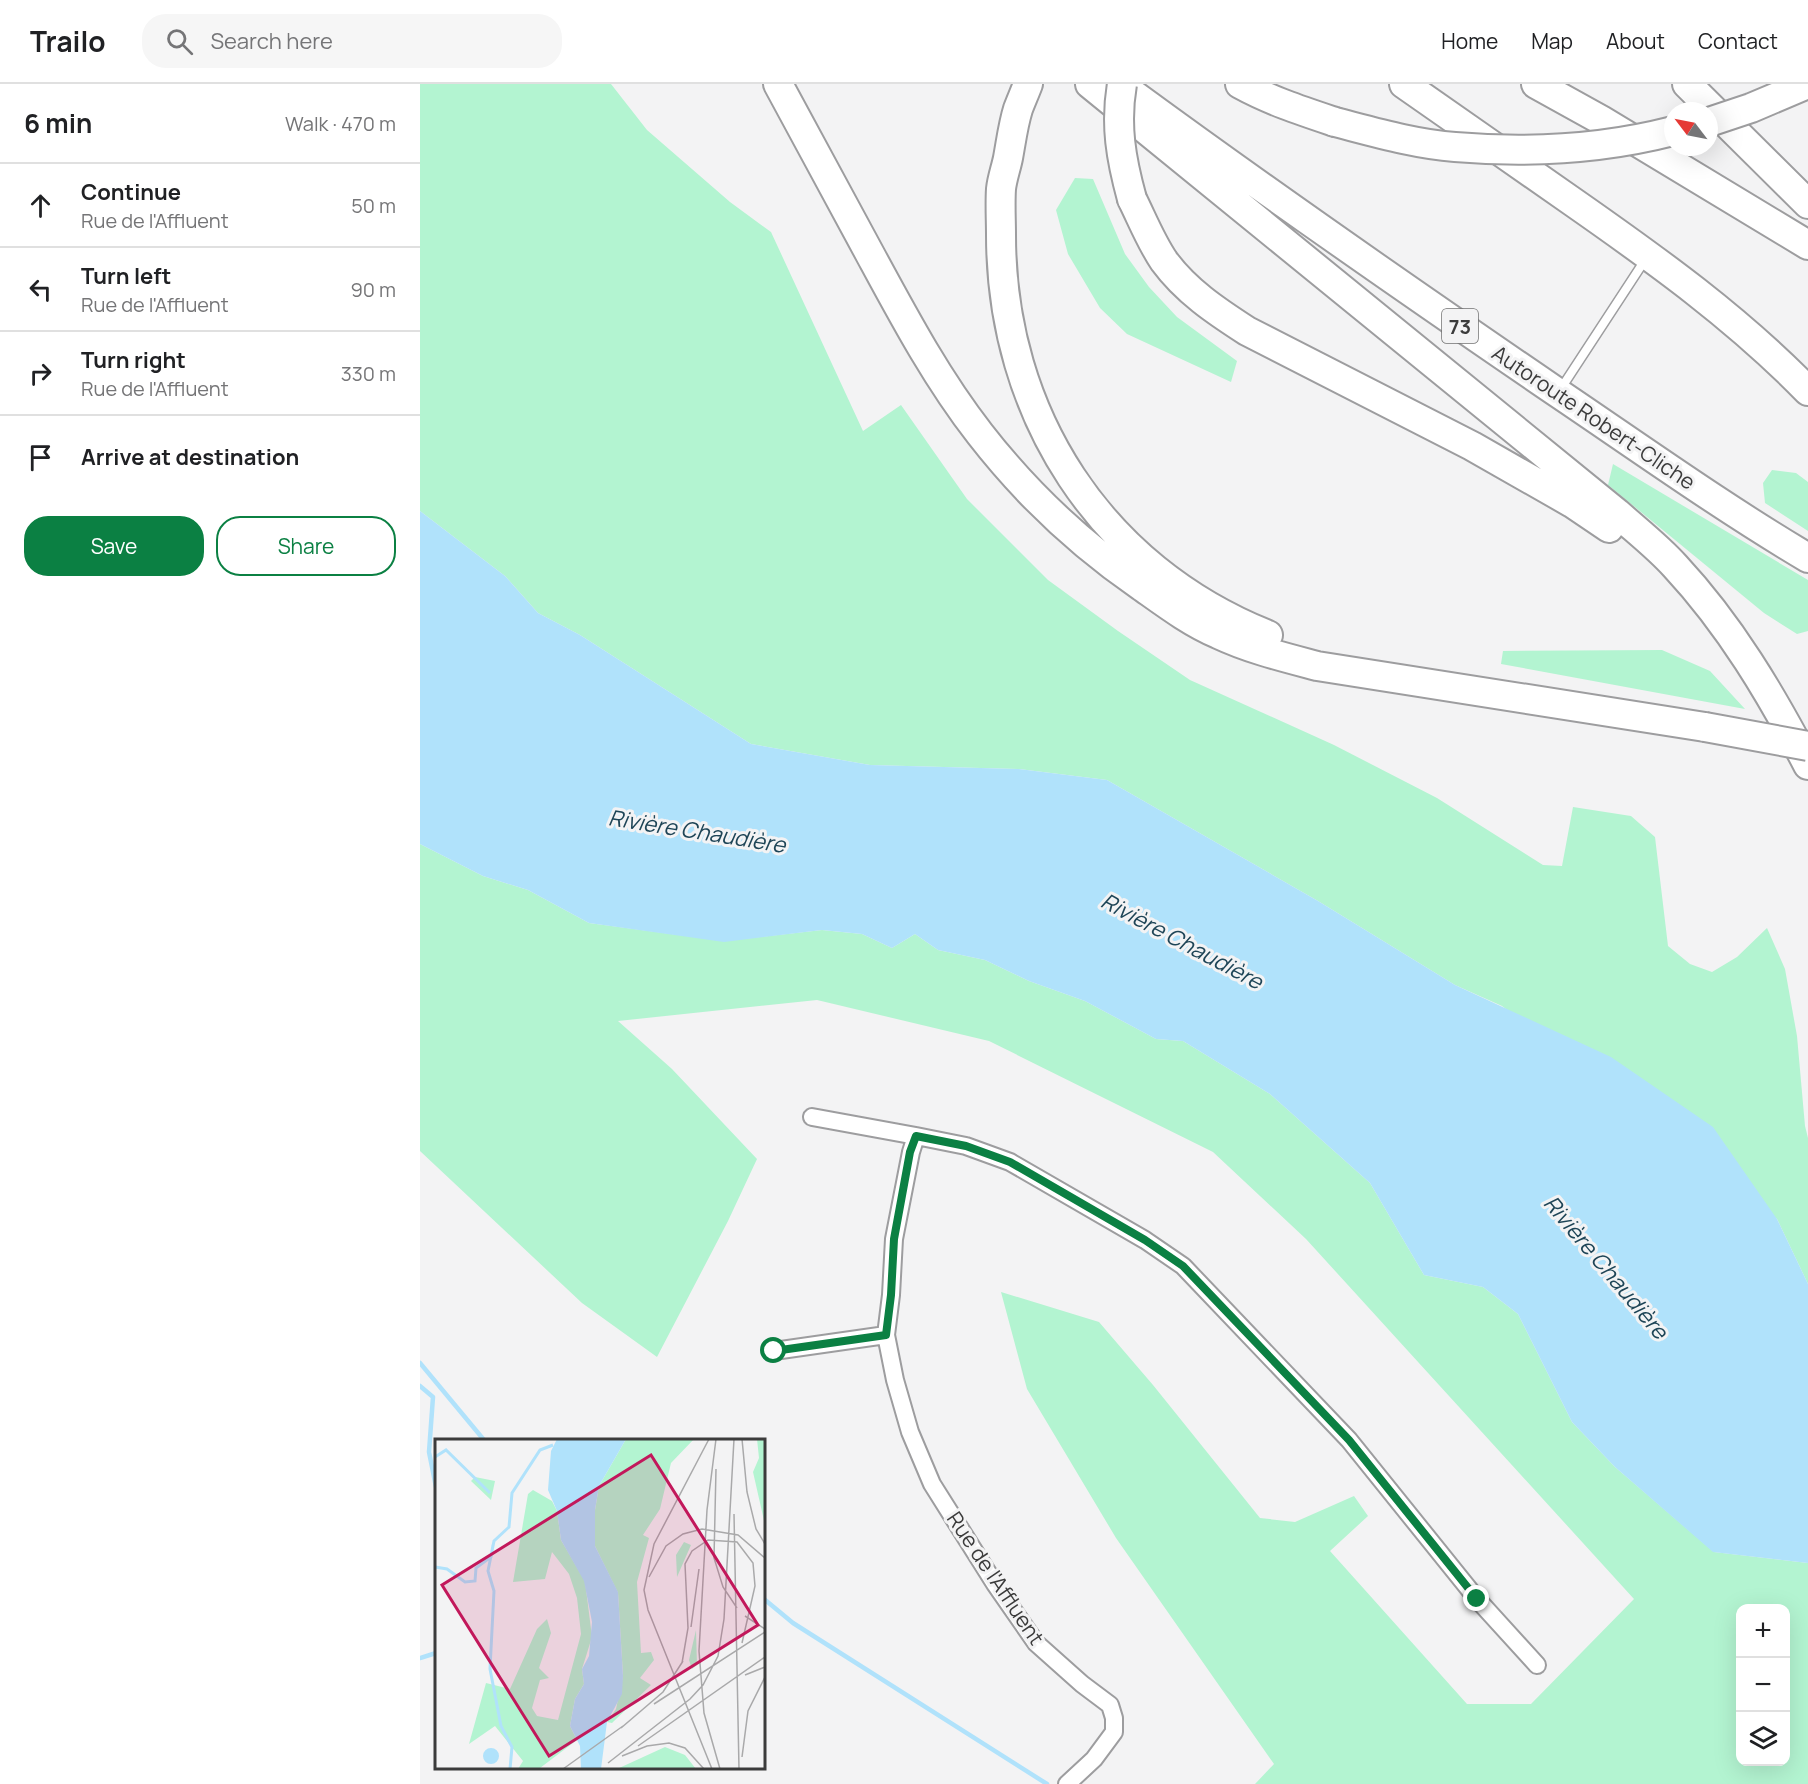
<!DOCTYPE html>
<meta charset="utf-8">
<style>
:root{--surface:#fff;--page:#f6f6f6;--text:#202124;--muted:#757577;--line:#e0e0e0;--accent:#0b8043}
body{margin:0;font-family:Manrope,sans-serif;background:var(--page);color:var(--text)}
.controls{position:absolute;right:18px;bottom:18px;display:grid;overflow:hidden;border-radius:12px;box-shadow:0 6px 24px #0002}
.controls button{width:54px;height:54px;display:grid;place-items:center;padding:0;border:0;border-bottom:2px solid var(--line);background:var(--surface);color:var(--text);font:30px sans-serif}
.compass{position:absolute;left:1244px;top:18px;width:54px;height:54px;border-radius:50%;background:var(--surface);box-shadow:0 6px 24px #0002;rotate:302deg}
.stop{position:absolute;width:18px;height:18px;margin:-14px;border:4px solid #0b8043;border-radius:50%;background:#fff}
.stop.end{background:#0b8043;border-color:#fff;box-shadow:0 2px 6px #0008}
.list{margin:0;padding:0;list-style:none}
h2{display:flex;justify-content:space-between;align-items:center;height:78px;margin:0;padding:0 24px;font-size:26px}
h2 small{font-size:20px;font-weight:400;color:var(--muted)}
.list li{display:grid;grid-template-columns:39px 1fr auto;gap:18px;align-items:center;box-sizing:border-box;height:84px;padding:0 24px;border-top:2px solid var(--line)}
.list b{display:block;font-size:22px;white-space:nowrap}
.list p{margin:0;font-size:20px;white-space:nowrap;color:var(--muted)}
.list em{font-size:20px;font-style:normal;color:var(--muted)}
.actions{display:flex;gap:12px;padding:18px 24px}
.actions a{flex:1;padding:14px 0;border:2px solid var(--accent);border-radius:24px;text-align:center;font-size:21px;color:var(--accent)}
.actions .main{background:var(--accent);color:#fff}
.icon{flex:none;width:33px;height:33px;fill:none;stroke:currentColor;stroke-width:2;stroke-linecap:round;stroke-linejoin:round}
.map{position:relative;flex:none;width:1388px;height:1700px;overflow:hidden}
header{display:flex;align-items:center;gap:36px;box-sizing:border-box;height:84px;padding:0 30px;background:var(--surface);border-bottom:2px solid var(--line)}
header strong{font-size:28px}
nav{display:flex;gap:33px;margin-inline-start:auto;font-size:21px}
.search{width:420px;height:54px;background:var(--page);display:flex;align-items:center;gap:15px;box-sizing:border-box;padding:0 21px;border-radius:24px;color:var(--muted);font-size:22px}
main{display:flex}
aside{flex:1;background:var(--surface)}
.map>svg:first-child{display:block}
.green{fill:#b3f4d1;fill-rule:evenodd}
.water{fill:#b0e2fb}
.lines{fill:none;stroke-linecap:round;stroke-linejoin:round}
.stream{stroke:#b0e2fb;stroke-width:4.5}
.service-casing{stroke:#9d9d9f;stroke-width:11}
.minor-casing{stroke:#9d9d9f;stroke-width:20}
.motorway-casing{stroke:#9d9d9f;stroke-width:32}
.service{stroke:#fff;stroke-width:8}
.minor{stroke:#fff;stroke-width:16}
.motorway{stroke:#fff;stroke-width:28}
.motorway-bridge-casing{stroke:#9d9d9f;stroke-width:32;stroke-linecap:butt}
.motorway-bridge{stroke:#fff;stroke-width:28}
.route{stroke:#0b8043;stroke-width:8}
.labels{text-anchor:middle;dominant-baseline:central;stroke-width:6;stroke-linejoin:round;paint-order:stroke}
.shield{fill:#f3f3f4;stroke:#727272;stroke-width:1.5}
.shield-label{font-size:20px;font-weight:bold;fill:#3b3b3b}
.street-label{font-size:21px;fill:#3b3b3b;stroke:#f3f3f4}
.water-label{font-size:22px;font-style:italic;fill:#1e4557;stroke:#f3f3f4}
.inset-river{fill:none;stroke:#b0e2fb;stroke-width:3}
.inset-road{fill:none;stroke:#a9a9aa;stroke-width:1.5}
.view{fill:#c2185b;fill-opacity:0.15;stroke:#c2185b;stroke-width:3}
.inset-edge{fill:none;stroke:#3b3b3b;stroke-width:3}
</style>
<header>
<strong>Trailo</strong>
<div class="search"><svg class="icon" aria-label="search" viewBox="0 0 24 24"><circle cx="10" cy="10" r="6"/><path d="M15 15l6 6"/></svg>Search here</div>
<nav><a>Home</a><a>Map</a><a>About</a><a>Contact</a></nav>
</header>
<main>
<aside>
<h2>6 min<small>Walk · 470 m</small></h2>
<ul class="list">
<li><svg class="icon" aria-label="ahead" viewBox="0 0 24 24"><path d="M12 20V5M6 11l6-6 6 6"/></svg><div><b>Continue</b><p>Rue de l'Affluent</p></div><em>50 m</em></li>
<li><svg class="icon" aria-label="left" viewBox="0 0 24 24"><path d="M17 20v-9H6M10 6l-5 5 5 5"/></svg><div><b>Turn left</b><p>Rue de l'Affluent</p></div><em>90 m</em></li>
<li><svg class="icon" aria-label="right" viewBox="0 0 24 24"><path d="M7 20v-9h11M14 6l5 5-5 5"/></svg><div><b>Turn right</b><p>Rue de l'Affluent</p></div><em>330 m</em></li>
<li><svg class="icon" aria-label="arrive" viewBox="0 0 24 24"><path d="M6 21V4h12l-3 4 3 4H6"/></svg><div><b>Arrive at destination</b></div></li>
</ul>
<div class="actions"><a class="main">Save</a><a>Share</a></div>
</aside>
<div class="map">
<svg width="1388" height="1700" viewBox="0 0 1388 1700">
<rect width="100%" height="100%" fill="#f3f3f4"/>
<path class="green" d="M0 0H191L227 46 310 118 351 148 443 347 481 321 547 415 628 496 698 547 770 596 914 661 1017 714 1123 781 1142 782 1153 723 1211 732 1235 753 1248 862 1270 880 1292 888 1317 873 1347 844 1365 885 1377 952 1385 1042 1388 1054V1200L1357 1135 1082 922 1035 901 898 817 687 696 599 685 450 681 331 660 160 551 118 529 85 492 0 427Z
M655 94 673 95 705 170 729 203 757 233 817 277 811 298 707 250 680 224 648 170 636 126Z
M1193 380 1388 496V547L1377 550 1344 529 1188 401Z
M1352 386 1376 389 1388 398V447L1345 419 1343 399Z
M1242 566 1290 587 1325 625 1081 580 1083 567Z
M0 760 63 792 108 806 169 839 304 857 402 846 442 850 472 864 495 850 518 866 565 876 609 897 665 917 736 955 763 957 850 1010 950 1099 1004 1191 1063 1203 1098 1230 1152 1338 1195 1383 1294 1468 1388 1479V1700H835L854 1680 696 1454 607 1305 581 1208 679 1238 733 1301 840 1434 875 1438 934 1412 948 1432 910 1467 1047 1620H1111L1214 1515 886 1155 793 1068 569 957 397 916 198 937 252 985 337 1075 308 1137 237 1273 162 1219 0 1067ZM1320 1524H1366V1678H1320Z"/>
<path class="water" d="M0 427 85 492 118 529 160 551 331 660 450 681 599 685 687 696 898 817 1035 901 1191 973 1293 1043 1357 1135 1388 1200V1479L1293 1468 1195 1383 1152 1338 1098 1230 1063 1203 1004 1191 950 1099 850 1010 763 957 736 955 665 917 609 897 565 876 518 866 495 850 472 864 442 850 402 846 304 858 169 839 108 806 63 792 0 760Z"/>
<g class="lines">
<path class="stream" d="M0 1279 64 1356
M0 1302 13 1313 9 1368 16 1403
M344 1515 373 1539 627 1700
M0 1574 16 1569"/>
<g class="service-casing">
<path id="service" d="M1140 306 1225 176"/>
</g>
<g class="minor-casing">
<path id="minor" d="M392 1033 496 1052
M354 1267 466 1251
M647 1700 674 1675 694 1648V1634L690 1621 662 1600 616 1559 575 1500 512 1400 490 1348 475 1296 466 1251 471 1211 474 1155 491 1068 496 1052 546 1062 590 1078 725 1156 763 1182 929 1356 1057 1515 1117 1581"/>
</g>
<g class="motorway-casing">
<path id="motorway" d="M358 0C389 57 420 114 451 172 484 233 517 295 560 350 605 408 660 460 721 502 745 519 770 538 798 550 830 565 863 573 897 582L1285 643
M608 0C605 8 601 17 598 25 593 41 591 58 588 74 586 84 582 95 581 105 580 120 581 136 581 151 581 330 680 484 848 551
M670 0 1197 429C1216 446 1238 463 1255 482 1310 541 1351 610 1388 681
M699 0C843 106 990 208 1138 309 1221 365 1302 423 1388 474
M820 0C851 17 882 27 915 38
M984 0C1040 39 1097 79 1153 118 1236 176 1317 234 1388 307
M1116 0 1181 36 1388 161
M1267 0 1388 120
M712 115C722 135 731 158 744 177 766 207 796 227 827 247L1052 362 1152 419 1189 444"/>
</g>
<use href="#service" class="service"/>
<use href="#minor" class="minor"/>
<use href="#motorway" class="motorway"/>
<g class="motorway-bridge-casing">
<path id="motorway-bridge" d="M702 0C695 41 701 75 712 115
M915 38C954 48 995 60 1035 63 1107 69 1183 65 1253 47
M1289 38 1331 24 1383 2
M1285 643 1388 662"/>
</g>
<use href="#motorway-bridge" class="motorway-bridge"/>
</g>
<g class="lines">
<path class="route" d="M354 1267 466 1251 471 1211 474 1155 490 1068 496 1052 546 1062 590 1078 725 1156 763 1182 929 1356 1057 1515"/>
</g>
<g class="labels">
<rect class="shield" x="1022" y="225" width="36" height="34" rx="4.5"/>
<g class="shield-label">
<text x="1040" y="242">73</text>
</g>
<g class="street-label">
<text transform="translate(1174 333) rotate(34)">Autoroute Robert-Cliche</text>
<text transform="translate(576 1494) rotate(56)">Rue de l'Affluent</text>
</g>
<g class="water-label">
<text transform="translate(277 747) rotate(9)">Rivière Chaudière</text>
<text transform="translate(762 857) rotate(28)">Rivière Chaudière</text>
<text transform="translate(1186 1183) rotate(50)">Rivière Chaudière</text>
</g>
</g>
<g transform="translate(15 1355)">
<rect width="330" height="330" fill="#f3f3f4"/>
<path d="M191 0H259L236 24 225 70 208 96 214 99 202 143 206 214 216 213 219 221 205 239 216 246 177 284 172 283 181 270 188 237 183 154 160 107V71L164 47ZM322 0H330V86L318 33 324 19ZM40 38 60 42 56 61 36 42ZM98 51 117 62 122 72 126 101 150 142 157 198 147 230 149 245 140 260 135 287 142 301 105 329 83 330 88 322 60 287 34 305 51 244 75 250 102 190 112 180 116 194 104 229 114 239 105 241 97 269 102 277 123 281 146 195 142 159 134 135 117 113 110 140 78 143 93 55ZM249 103 256 106 242 138 241 116ZM261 191 262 226 257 230 254 221ZM230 308 250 316 261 330H182Z" fill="#b3f4d1"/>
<path d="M122 0H191L164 47 160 71V107L183 153 188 237 187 255 172 283 166 330H146L145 307 135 287 140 260 149 245 147 230 154 217 157 183 149 142 126 101 122 72 113 51 116 12ZM48 317a8 8 0 1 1 16 0a8 8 0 1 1-16 0Z" fill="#b0e2fb"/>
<path class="inset-river" d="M0 18 11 11 55 54M0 128 12 130 30 143 40 142 41 129 56 118 58 106M75 330 77 308 66 287 55 230 59 152 53 132 59 102 74 88 77 54 105 11 118 6"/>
<path class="inset-road" d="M274 0 219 105 209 151 213 171 277 330M281 0 272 71 264 212 269 274 285 330M307 0 312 53 321 90 330 105M281 30 279 119 288 148 302 169M299 75 304 330M214 138 231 107 248 95 267 90 303 96 330 119M310 177 330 190M256 188 264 130M247 224 253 189 250 125 257 112 273 101 302 103 318 124 320 147 307 204M310 236 330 228M219 265 330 193M186 289 228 253 248 222M203 307 330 218M187 317 212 307 234 304 250 309 269 330M307 318 313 272 330 238M173 324 255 260 268 246 283 217 289 180 299 0M128 330 188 287"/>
<path class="view" d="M216 16 323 186 114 317 7 146Z"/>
<rect width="330" height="330" class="inset-edge"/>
</g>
</svg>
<div class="controls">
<button>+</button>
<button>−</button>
<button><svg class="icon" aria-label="layers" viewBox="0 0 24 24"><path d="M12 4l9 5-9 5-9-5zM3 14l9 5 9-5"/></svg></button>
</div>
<svg class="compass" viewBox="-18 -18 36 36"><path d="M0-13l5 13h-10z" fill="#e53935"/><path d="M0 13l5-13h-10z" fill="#757577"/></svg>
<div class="stop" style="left:354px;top:1267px"></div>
<div class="stop end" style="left:1057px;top:1515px"></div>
</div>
</main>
